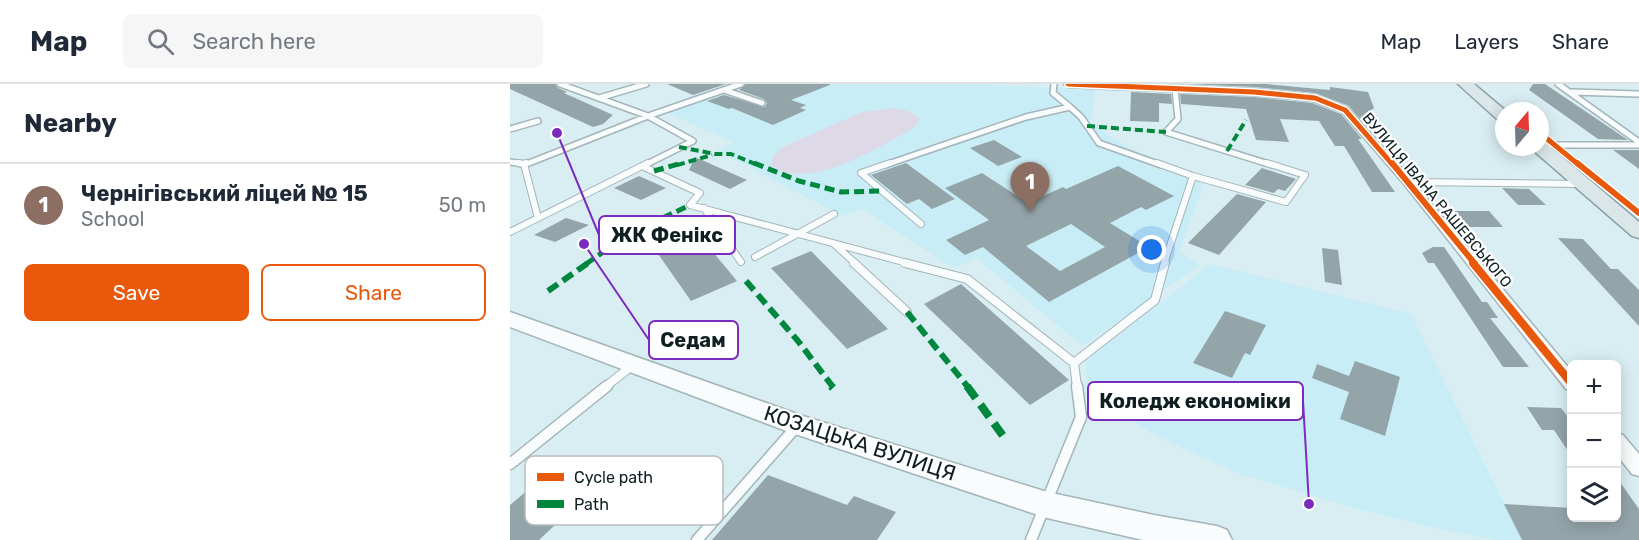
<!DOCTYPE html>
<meta charset="utf-8">
<style>
:root{--surface:#fff;--page:#f6f6f7;--text:#1f2937;--muted:#747a83;--line:#e0e1e3;--accent:#ea580c}
body{margin:0;font-family:Rubik,sans-serif;background:var(--page);color:var(--text)}
.controls{position:absolute;right:18px;bottom:18px;display:grid;overflow:hidden;border-radius:9px;box-shadow:0 3px 15px #0003}
.controls button{width:54px;height:54px;display:grid;place-items:center;padding:0;border:0;border-bottom:2px solid var(--line);background:var(--surface);color:var(--text);font:30px sans-serif}
.compass{position:absolute;left:985px;top:18px;width:54px;height:54px;border-radius:50%;background:var(--surface);box-shadow:0 3px 15px #0003;rotate:19deg}
.you{position:absolute;left:642px;top:166px;width:21px;height:21px;margin:-15px;border:4px solid #fff;border-radius:50%;background:#1a73e8;box-shadow:0 0 0 9px #1a73e833}
.badge{display:grid;place-items:center;width:39px;height:39px;border-radius:50%;background:var(--accent);color:#fff;font-size:20px;font-weight:700}
.pin{position:absolute;translate:-50% -50px;filter:drop-shadow(0 2px 3px #0008)}
.pin::after{content:'';position:absolute;top:32px;width:21px;height:18px;background:inherit;clip-path:polygon(0 0,100% 0,50% 100%)}
.list{margin:0;padding:0;list-style:none}
h2{display:flex;justify-content:space-between;align-items:center;height:78px;margin:0;padding:0 24px;font-size:26px}
h2 small{font-size:20px;font-weight:400;color:var(--muted)}
.list li{display:grid;grid-template-columns:39px 1fr auto;gap:18px;align-items:center;box-sizing:border-box;height:84px;padding:0 24px;border-top:2px solid var(--line)}
.list b{display:block;font-size:22px;white-space:nowrap}
.list p{margin:0;font-size:20px;white-space:nowrap;color:var(--muted)}
.list em{font-size:20px;font-style:normal;color:var(--muted)}
.actions{display:flex;gap:12px;padding:18px 24px}
.actions a{flex:1;padding:14px 0;border:2px solid var(--accent);border-radius:9px;text-align:center;font-size:21px;color:var(--accent)}
.actions .main{background:var(--accent);color:#fff}
.icon{flex:none;width:33px;height:33px;fill:none;stroke:currentColor;stroke-width:2;stroke-linecap:round;stroke-linejoin:round}
.map{position:relative;flex:none;width:1129px;height:456px;overflow:hidden}
header{display:flex;align-items:center;gap:36px;box-sizing:border-box;height:84px;padding:0 30px;background:var(--surface);border-bottom:2px solid var(--line)}
header strong{font-size:28px}
nav{display:flex;gap:33px;margin-inline-start:auto;font-size:21px}
.search{width:420px;height:54px;background:var(--page);display:flex;align-items:center;gap:15px;box-sizing:border-box;padding:0 21px;border-radius:9px;color:var(--muted);font-size:22px}
main{display:flex}
aside{flex:1;background:var(--surface)}
.map>svg:first-child{display:block}
.built{fill:#c9edf6}
.green{fill:#ded9e7}
.building{fill:#94a5a9;fill-rule:evenodd}
.lines{fill:none;stroke-linecap:round;stroke-linejoin:round}
.lane-far3-casing{stroke:#a4b4b8;stroke-width:8}
.lane-far2-casing{stroke:#a4b4b8;stroke-width:8}
.lane-far1-casing{stroke:#a4b4b8;stroke-width:10}
.lane-casing{stroke:#a4b4b8;stroke-width:13}
.street-casing{stroke:#a4b4b8;stroke-width:3}
.secondary-casing{stroke:#a4b4b8;stroke-width:3}
.primary-casing{stroke:#8aa3a8;stroke-width:3}
.lane-far3{stroke:#f9fcfd;stroke-width:5}
.lane-far2{stroke:#f9fcfd;stroke-width:6}
.lane-far1{stroke:#f9fcfd;stroke-width:8}
.lane{stroke:#f9fcfd;stroke-width:10}
.street{fill:#f9fcfd;fill-rule:evenodd}
.secondary{fill:#f9fcfd;fill-rule:evenodd}
.primary{fill:#dae6e7;fill-rule:evenodd}
.quiet-far3{stroke:#00873e;stroke-width:4;stroke-dasharray:8 4;stroke-linecap:butt}
.quiet-far2{stroke:#00873e;stroke-width:5;stroke-dasharray:10 5;stroke-linecap:butt}
.quiet-far1{stroke:#00873e;stroke-width:6;stroke-dasharray:12 6;stroke-linecap:butt}
.quiet{stroke:#00873e;stroke-width:8;stroke-dasharray:15 8;stroke-linecap:butt}
.cycleway-far2-casing{stroke:#fff;stroke-width:8}
.cycleway-far1-casing{stroke:#fff;stroke-width:9}
.cycleway-casing{stroke:#fff;stroke-width:11}
.cycleway-far2{stroke:#e8590c;stroke-width:5}
.cycleway-far1{stroke:#e8590c;stroke-width:6}
.cycleway{stroke:#e8590c;stroke-width:8}
.labels{text-anchor:middle;dominant-baseline:central;stroke-width:4.5;stroke-linejoin:round;paint-order:stroke}
.far-street-label{font-size:15px;fill:#101f22;stroke:#fff}
.near-street-label{font-size:21px;fill:#101f22;stroke:#fff}
.key{fill:#fff;stroke:#b7bcbd;stroke-width:1.5}
.key-label{font-size:16px;fill:#101f22}
.leader{fill:none;stroke:#7b2cbf;stroke-width:2}
.callout-dot{fill:#7b2cbf;stroke:#fff;stroke-width:2}
.callout{fill:#fff;stroke:#7b2cbf;stroke-width:2}
.callout-label{font-size:20px;text-anchor:middle;font-weight:bold;fill:#101f22}
</style>
<header>
<strong>Map</strong>
<div class="search"><svg class="icon" aria-label="search" viewBox="0 0 24 24"><circle cx="10" cy="10" r="6"/><path d="M15 15l6 6"/></svg>Search here</div>
<nav><a>Map</a><a>Layers</a><a>Share</a></nav>
</header>
<main>
<aside>
<h2>Nearby<small></small></h2>
<ul class="list">
<li><span class="badge" style="background:#8d6e63">1</span><div><b>Чернігівський ліцей № 15</b><p>School</p></div><em>50 m</em></li>
</ul>
<div class="actions"><a class="main">Save</a><a>Share</a></div>
</aside>
<div class="map">
<svg width="1129" height="456" viewBox="0 0 1129 456">
<rect width="100%" height="100%" fill="#d9eef3"/>
<path class="built" d="M305 0H472L585 6 581 38 584 42 623 66 696 94 670 168 690 181 572 262 466 174 444 184 352 125 333 132 206 66 224 58 156 29 210 9 250 22Z
M700 180 901 230 1012 456H986L924 444 847 425 733 391 657 357 577 313 576 277Z"/>
<path class="green" d="M384 24 398 27 410 35 403 45C367 63 298 110 261 81L263 72 271 64 352 28Z"/>
<path class="building" d="M0 0H45L48 4 57 8 54 9 103 31 93 40 83 43 0 5Z
M157 0H216L183 11Z
M236 0H320V1L281 16 296 21 290 24 296 26 263 41 222 24 219 25 197 17 214 11 255 23 257 19 254 15 229 6Z
M676 0H756L820 6V3L858 8 864 24 850 35 839 22 805 9 744 3Z
M1023 0H1035L1118 56 1088 55 1019 6Z
M621 8 661 10 662 20 649 19V38L620 37Z
M670 10 744 13 802 19 831 30 852 55H848L885 108H862L834 62H825L809 37 770 35 779 58 746 56 736 25 671 20Z
M484 56 512 73 488 82 460 64Z
M1103 66H1129V85Z
M185 73 237 96 220 105 179 86Z
M396 79 445 115 422 125 409 115 397 120 361 91Z
M608 82 664 112 636 126 631 123 600 139 639 163 539 218 473 163 455 171 436 156 479 136 435 104 472 89 518 119 553 103 556 105ZM561 140 595 163 550 187 516 162Z
M752 84 786 95 775 107 768 105 764 109 735 101Z
M129 92 156 104 131 116 104 104Z
M992 104 1019 105 1036 121H1008Z
M727 110 756 118 709 171 678 159Z
M945 127H979L993 143H958Z
M173 132 227 197 181 217 132 147Z
M56 134 79 141 45 158 24 151Z
M1048 154 1073 155 1101 185H1108L1129 206V242Z
M923 163H934L972 218H977L988 234H980L1019 283H993L924 179H918L912 169Z
M812 164 828 166 832 201 815 198Z
M301 167 378 245 337 265 261 184Z
M451 200 559 296 520 321 414 220Z
M715 227 756 241 740 271 735 269 722 294 683 279Z
M845 277 890 293 875 352 830 335 839 308 802 294 807 280 839 292Z
M1017 323 1051 324 1062 338V373L1044 346H1032Z
M51 378 96 393 29 456H0V421Z
M258 391 337 421 344 412 386 428 367 456H202Z
M1107 394 1129 425V456H1012L994 420 1062 424V434H1107Z"/>
<g class="lines">
<g class="lane-far3-casing">
<path id="lane-far3" d="M50 0 138 32 183 57 135 81
M544 0 543 9 560 23
M1048 0 1129 58
M665 5 668 35 656 48 762 81
M214 6 252 19
M1062 8 1129 10
M89 14 136 0
M0 45 28 37
M1030 61H1129
M0 78 14 80
M14 81 138 32 231 0
M375 81 516 33 560 23 571 33 589 59 651 81"/>
</g>
<g class="lane-far2-casing">
<path id="lane-far2" d="M8 79 14 80
M16 79 14 80 28 134
M380 79 351 89 411 140
M647 79 683 92 654 180
M132 82 190 109 180 121 401 180
M683 92 776 118 795 91 757 79
M898 98 1071 100
M194 124 231 178
M0 148 138 79
M323 159 346 180
M245 173 324 130"/>
</g>
<g class="lane-far1-casing">
<path id="lane-far1" d="M344 179 397 228
M395 179 457 195 564 279 567 303
M564 279 645 216 655 179
M95 303 123 281"/>
</g>
<g class="lane-casing">
<path id="lane" d="M0 380 97 302
M187 456 287 342
M521 456 571 333 567 302"/>
</g>
<g class="street-casing">
<path id="street" d="M554 0H620L744 5 805 11 838 24 902 96 1062 288V306L1056 305 894 100 832 28 803 17 744 11 558 3Z
M1106 349 1113 351 1129 370V392L1122 390 1106 370Z"/>
</g>
<g class="secondary-casing">
<path id="secondary" d="M0 228 293 332 537 408 644 431 707 442 717 446 722 456H633L537 434 279 348 0 243Z"/>
</g>
<g class="primary-casing">
<path id="primary" d="M948 0H964L996 27H994V38L988 36Z
M1030 58 1036 59 1129 138V154L1122 152 1024 67 1022 63H1030Z"/>
</g>
<use href="#lane-far3" class="lane-far3"/>
<use href="#lane-far2" class="lane-far2"/>
<use href="#lane-far1" class="lane-far1"/>
<use href="#lane" class="lane"/>
<use href="#street" class="street"/>
<use href="#secondary" class="secondary"/>
<use href="#primary" class="primary"/>
<path class="quiet-far3" d="M577 42 656 48
M169 63 205 70H221L248 81
M717 67 736 36
M167 81 202 71"/>
<path class="quiet-far2" d="M244 79 289 97 331 108 372 107
M144 87 172 79
M76 180 119 150 180 121"/>
<path class="quiet-far1" d="M236 197 288 257 323 303
M38 207 78 179
M397 228 458 303"/>
<path class="quiet" d="M321 302 323 304
M457 302 496 356"/>
<g class="cycleway-far2-casing">
<path id="cycleway-far2" d="M558 0 744 8 805 14 835 26 883 81
M1030 49 1069 81"/>
</g>
<g class="cycleway-far1-casing">
<path id="cycleway-far1" d="M882 79 965 180
M1067 79 1129 129"/>
</g>
<g class="cycleway-casing">
<path id="cycleway" d="M963 179 1062 300"/>
</g>
<use href="#cycleway-far2" class="cycleway-far2"/>
<use href="#cycleway-far1" class="cycleway-far1"/>
<use href="#cycleway" class="cycleway"/>
</g>
<g class="labels">
<g class="far-street-label">
<text transform="translate(927 116) rotate(50)">ВУЛИЦЯ ІВАНА РАШЕВСЬКОГО</text>
</g>
<g class="near-street-label">
<text transform="translate(350 359) rotate(18)">КОЗАЦЬКА ВУЛИЦЯ</text>
</g>
</g>
<rect x="15" y="372" width="198" height="69" rx="9" class="key"/>
<rect x="27" y="389" width="27" height="8" fill="#e8590c"/>
<rect x="27" y="416" width="27" height="8" fill="#00873e"/>
<g class="key-label">
<text x="64" y="399">Cycle path</text>
<text x="64" y="426">Path</text>
</g>
<path class="leader" d="M47 49L89 151M74 160L139 256M799 420L793 317"/>
<g class="callout-dot">
<circle cx="47" cy="49" r="6"/>
<circle cx="74" cy="160" r="6"/>
<circle cx="799" cy="420" r="6"/>
</g>
<g class="callout">
<rect x="89" y="132" width="136" height="38" rx="6"/>
<rect x="139" y="237" width="89" height="38" rx="6"/>
<rect x="578" y="298" width="215" height="38" rx="6"/>
</g>
<g class="callout-label">
<text x="157" y="158">ЖК Фенікс</text>
<text x="183" y="263">Седам</text>
<text x="685" y="324">Коледж економіки</text>
</g>
</svg>
<div class="controls">
<button>+</button>
<button>−</button>
<button><svg class="icon" aria-label="layers" viewBox="0 0 24 24"><path d="M12 4l9 5-9 5-9-5zM3 14l9 5 9-5"/></svg></button>
</div>
<svg class="compass" viewBox="-18 -18 36 36"><path d="M0-13l5 13h-10z" fill="#e53935"/><path d="M0 13l5-13h-10z" fill="#747a83"/></svg>
<div class="you"></div>
<div class="pin badge" style="left:520px;top:128px;background:#8d6e63">1</div>
</div>
</main>
